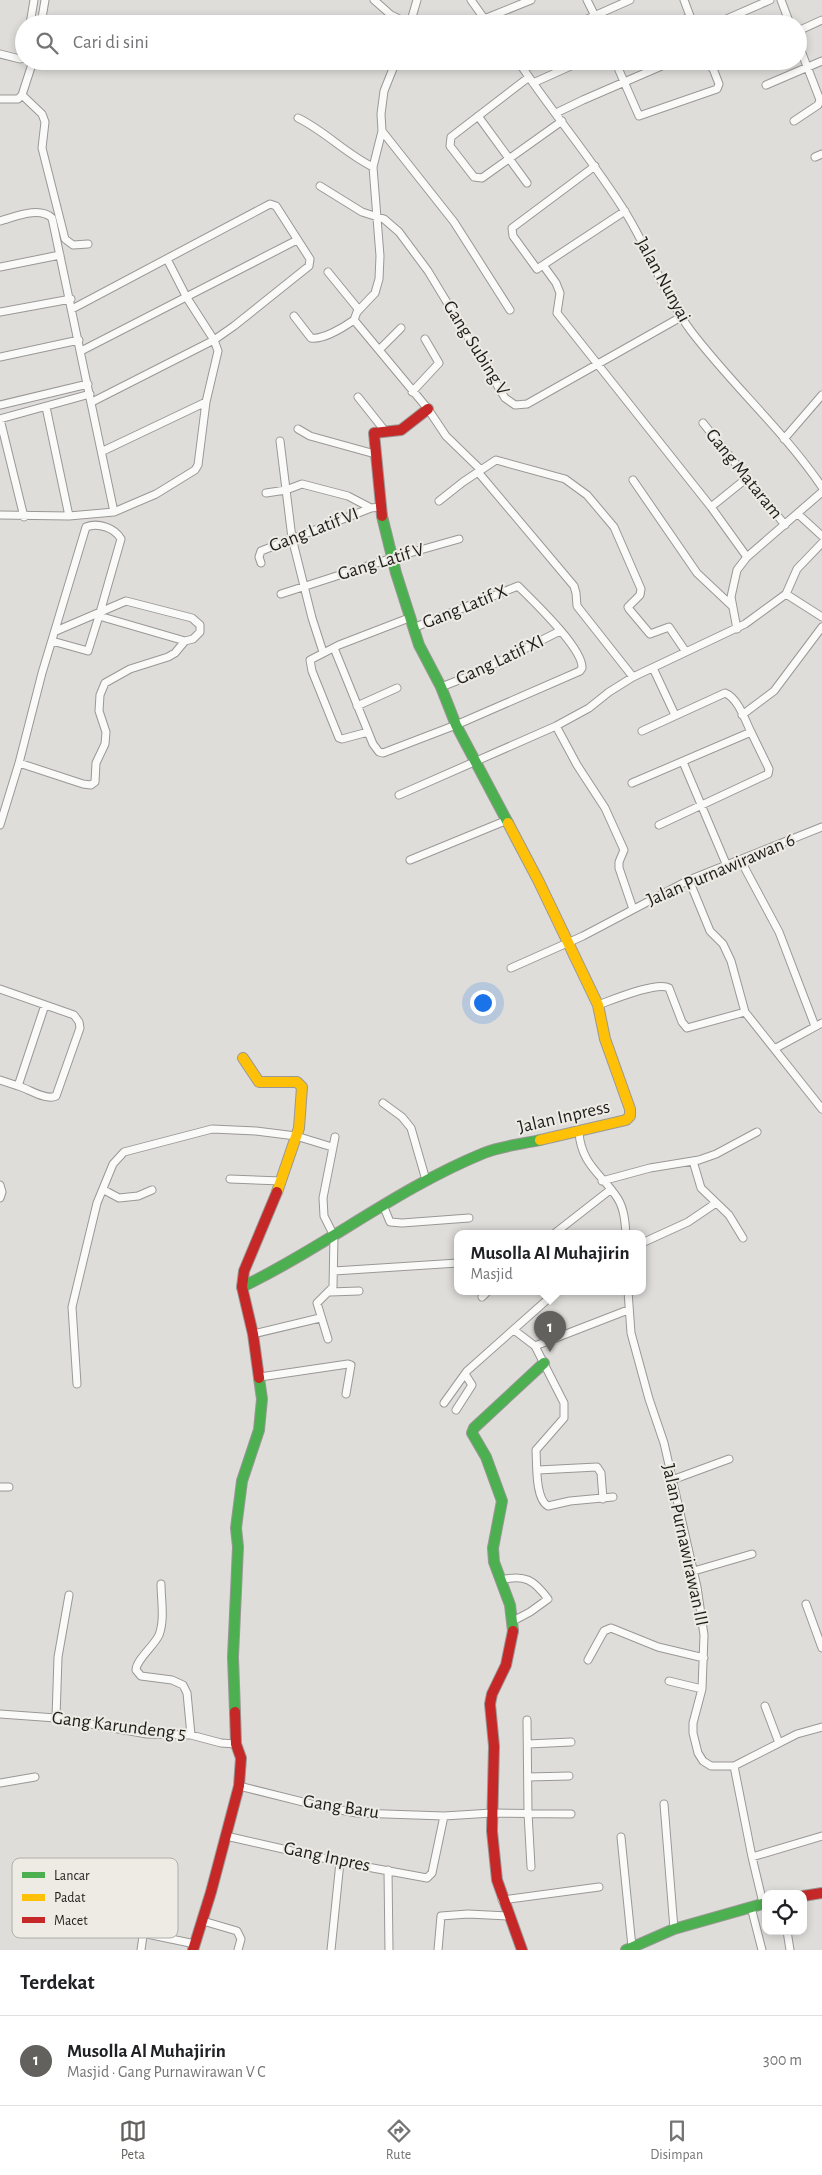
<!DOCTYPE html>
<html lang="id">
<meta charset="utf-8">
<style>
:root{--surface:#fff;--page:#f6f6f6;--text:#202124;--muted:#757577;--line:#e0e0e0;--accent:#62615e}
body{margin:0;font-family:"Alegreya Sans",sans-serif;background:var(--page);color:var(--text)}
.controls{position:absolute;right:15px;bottom:15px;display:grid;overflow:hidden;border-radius:10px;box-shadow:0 2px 8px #0003}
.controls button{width:45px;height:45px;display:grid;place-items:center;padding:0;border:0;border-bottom:1px solid var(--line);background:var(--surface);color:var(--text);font:25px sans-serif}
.you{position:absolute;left:482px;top:1002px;width:18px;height:18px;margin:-12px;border:4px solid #fff;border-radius:50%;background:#1a73e8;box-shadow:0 0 0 8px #1a73e833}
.badge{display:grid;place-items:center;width:32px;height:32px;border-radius:50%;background:var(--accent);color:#fff;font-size:16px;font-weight:700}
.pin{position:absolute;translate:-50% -41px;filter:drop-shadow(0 1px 2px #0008)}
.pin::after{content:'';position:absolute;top:26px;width:18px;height:15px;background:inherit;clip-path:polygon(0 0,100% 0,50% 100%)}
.popup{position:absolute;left:454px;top:1230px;width:192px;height:65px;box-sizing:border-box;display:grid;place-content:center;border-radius:10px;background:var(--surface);filter:drop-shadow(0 1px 4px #0005);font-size:16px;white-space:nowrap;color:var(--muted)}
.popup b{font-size:19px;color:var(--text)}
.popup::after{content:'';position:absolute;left:50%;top:100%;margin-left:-10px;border:10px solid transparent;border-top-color:var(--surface)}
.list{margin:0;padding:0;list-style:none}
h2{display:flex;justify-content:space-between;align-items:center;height:65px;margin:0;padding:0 20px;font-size:21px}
h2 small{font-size:16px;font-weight:400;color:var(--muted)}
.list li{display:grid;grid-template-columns:32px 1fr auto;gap:15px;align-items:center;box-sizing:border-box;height:90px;padding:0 20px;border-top:1px solid var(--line)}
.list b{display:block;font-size:19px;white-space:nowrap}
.list p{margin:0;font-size:16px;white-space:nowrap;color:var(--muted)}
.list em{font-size:16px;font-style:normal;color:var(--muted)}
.icon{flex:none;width:28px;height:28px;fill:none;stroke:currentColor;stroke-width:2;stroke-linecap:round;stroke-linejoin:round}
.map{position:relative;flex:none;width:822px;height:1950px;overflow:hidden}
.search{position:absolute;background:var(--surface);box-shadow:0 2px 8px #0003;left:15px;right:15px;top:15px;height:55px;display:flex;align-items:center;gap:12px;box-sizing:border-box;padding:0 18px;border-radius:28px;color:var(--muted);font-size:19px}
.sheet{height:155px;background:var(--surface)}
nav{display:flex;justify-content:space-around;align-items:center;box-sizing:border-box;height:70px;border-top:1px solid var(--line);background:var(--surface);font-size:14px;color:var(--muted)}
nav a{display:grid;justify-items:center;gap:2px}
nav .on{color:var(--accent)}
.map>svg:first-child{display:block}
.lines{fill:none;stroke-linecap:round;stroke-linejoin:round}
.street-casing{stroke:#9a9896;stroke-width:9}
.fast-casing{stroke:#9a9896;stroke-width:12}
.slow-casing{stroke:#9a9896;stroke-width:12}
.jam-casing{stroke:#9a9896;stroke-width:12}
.street{stroke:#fafaf9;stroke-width:7}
.fast{stroke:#4caf50;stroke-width:10}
.slow{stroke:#ffc107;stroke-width:10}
.jam{stroke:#c62828;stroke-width:10}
.labels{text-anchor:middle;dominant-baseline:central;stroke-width:4;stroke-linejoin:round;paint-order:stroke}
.street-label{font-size:19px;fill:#1f1e1b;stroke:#eeebe5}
.key{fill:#eeebe5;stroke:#b0aea8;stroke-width:1}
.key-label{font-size:14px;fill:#1f1e1b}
</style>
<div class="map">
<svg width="822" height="1950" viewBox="0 0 822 1950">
<rect width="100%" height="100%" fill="#dfddda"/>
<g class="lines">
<g class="street-casing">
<path id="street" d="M374 0 391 15 409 24
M471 0 488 24
M587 0 599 24
M684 0 693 24
M781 0 790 24
M484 19 531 0
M30 24 34 0
M41 24 45 0
M410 24 417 0
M576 24 630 0
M673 24 690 17
M715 24 770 0
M798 31 822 20
M0 54 20 59 24 58
M396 61 384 91 381 114 382 131 373 167 380 256 379 279 375 293 357 312 354 320 428 409 446 436 481 470
M518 61C553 114 594 161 627 215 650 253 665 296 691 331 732 385 784 431 822 487
M615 61 639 116 717 89 719 84 710 61
M712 68 728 61
M529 77 451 137 450 146 474 177 482 178 562 121
M533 83 582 61
M766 85 822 61
M22 95 42 114 45 122 42 148 65 239 73 245 88 244
M0 99H18L22 95 33 61
M556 113 583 100 673 61
M478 116 527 183
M298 118C325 131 346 154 373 167
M794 121 818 105 820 100 798 43
M382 131 454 222 510 310
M815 157 822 154
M595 166 512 228 513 236 537 269 625 211
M320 186 362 212 384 219 399 232 428 271 505 398 515 405 527 404 681 317
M0 221C15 217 39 206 52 218L114 512
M543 265 556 283 560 293 557 313 711 507 747 557
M0 267 60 255
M328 272 359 310
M72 309 270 204 276 206 310 259 309 266 234 326 214 340 92 402
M0 312 71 299
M294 316 311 338C323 340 344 327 354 320
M380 349 401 328
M81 351 297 240
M0 357 79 340
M412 392 439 363 425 339
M358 397 385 431
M0 405 88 384
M46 407 69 516
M0 419 24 517
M0 419 90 394
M703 423 785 525
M298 429 310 436 375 454
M784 439 822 395
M280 441 292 538 312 618 323 652
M103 451 206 402
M478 472 574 586 576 593 577 606 633 677
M633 480 697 573 732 606
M266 493 286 490 302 484 348 496 371 508
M439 501 463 482 496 460 565 479 587 495 614 527 641 589 640 595 628 607 629 609 650 634 669 627 686 652
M711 507 747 478
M798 514 822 536
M0 515 69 516 114 512 156 494 195 470 198 465 206 402 218 351 214 340 187 298 167 259
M261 563 259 557 261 551 371 508 380 507
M281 594 392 558 459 539
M786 594 822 617
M737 629 731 597 737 570 747 557 822 492
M52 641 88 651 99 616
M334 648 373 744 379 752 383 753 456 725 580 671 582 668C583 648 533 601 518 586L413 628
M653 668 675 715
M441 687 472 675 560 631
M357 706 397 688
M742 715 774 691 822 627
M556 726 577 765 605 808 624 850 619 862V868L633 909
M368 732 342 739 339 738 312 671 310 660 339 645 409 618
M683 762 727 866
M19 763 83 784 91 785 95 782 96 763 105 744 106 732 99 711 100 695 105 683 130 669 168 657 175 653 185 641 193 639 200 632V625L192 618 126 601 56 631
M632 783 751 732C745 720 738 698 725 693L642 731
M399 795 556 726 589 708 609 692 633 677 745 624 786 594 797 569 822 543
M0 825 19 763 42 673 86 527C98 522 115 528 121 539L99 616 185 641
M659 825 768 774 769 769 751 732
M410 860 505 821
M741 861 779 932 815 1026
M689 880 710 931 723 944 731 961 745 1012 822 1109
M511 968 583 936 689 880 822 827
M0 989 74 1015 79 1022 80 1028 56 1096C46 1101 29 1089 18 1086
M598 1005C612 1000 657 981 669 988L682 1022 687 1028 745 1012
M776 1048 822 1023
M0 1080 18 1086 45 1005
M383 1103 402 1117 411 1128 426 1180
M579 1132C581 1165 603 1175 618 1199 624 1209 625 1221 626 1233
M693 1161 701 1188 729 1215 743 1238
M230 1179 282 1181
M602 1181 650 1168 699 1160 716 1154 757 1132
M0 1185 2 1192 0 1198
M104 1190 119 1198 138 1196 152 1190
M383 1205 390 1222 402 1223 469 1218
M555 1233 610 1190
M642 1243 688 1222 716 1203
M334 1271 458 1263
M628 1291 631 1333 649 1399 664 1443 697 1587 704 1635 702 1689 693 1723V1733L698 1753 703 1761 711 1766H734L797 1734 822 1727
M330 1292 359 1291
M482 1297 488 1291
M514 1330 535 1346 564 1403V1418L536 1450C537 1464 535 1499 548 1506L570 1501 613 1497
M253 1334 320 1318
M328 1339 317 1303 333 1287 334 1236 324 1216 323 1198 335 1137
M535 1346 628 1310
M260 1377 348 1364 351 1365 346 1394
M77 1384 72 1307 97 1203 113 1164 124 1152 212 1129 256 1131 296 1136 332 1147
M444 1403 467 1371 557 1291
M456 1410 472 1385 465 1374
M538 1470 597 1467 601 1473 603 1499
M672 1480 729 1459
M0 1487H9
M694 1571 752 1554
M501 1580C525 1574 534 1580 548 1599L530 1612 513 1621
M161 1584C161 1600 165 1619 159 1635 154 1646 136 1660 136 1670L141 1676 172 1680 183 1685 187 1693 191 1735
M806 1604 822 1648
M588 1660 604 1631 611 1628 658 1647 704 1658
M669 1681 702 1689
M765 1706 779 1743
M0 1714 56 1718 147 1734 191 1735 221 1743 236 1744
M56 1718 58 1657 69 1595
M527 1720 528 1813 531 1867
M528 1744 571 1742
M734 1766 752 1857 763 1903
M528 1777 569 1776
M0 1783 35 1777
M239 1786 319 1806 357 1813 444 1816 492 1813 571 1814
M664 1804 674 1929
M226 1836 340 1862 427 1878 432 1873 444 1816
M621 1837 632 1947
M752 1857 822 1836
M388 1870 389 1950
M502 1900 599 1887
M751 1907 762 1950
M203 1921 237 1931 241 1939 238 1950
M787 1931 790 1950
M151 1935 171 1871
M141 1950 143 1936 147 1934 195 1944
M331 1950 340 1862
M438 1950 441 1916 468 1914 508 1916"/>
</g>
<g class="fast-casing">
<path id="fast" d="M382 516 396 573 419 645 441 687 456 725 508 823
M242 1287C325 1247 398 1188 484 1153 501 1146 522 1144 540 1140
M513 1631 510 1605 494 1562 493 1548 502 1501 486 1457 472 1433 474 1428 544 1363
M235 1712 233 1657 238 1547 236 1528 242 1481 259 1430 262 1399 259 1378
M626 1950 674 1929 766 1903"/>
</g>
<g class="slow-casing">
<path id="slow" d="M508 823 538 880 598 1005 605 1039 630 1109V1116L626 1120 540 1140
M243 1058 259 1082H297L302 1087 299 1128 277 1192"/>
</g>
<g class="jam-casing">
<path id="jam" d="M382 516 374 433 401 430 428 409
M259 1378 253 1334 242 1287 244 1271 277 1192
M513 1631 506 1665 492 1694 490 1704 494 1746 492 1831 497 1880 522 1950
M803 1896 822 1893
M193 1950 211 1892 239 1786 241 1758 236 1744 235 1712"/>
</g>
<use href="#street" class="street"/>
<use href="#fast" class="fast"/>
<use href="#slow" class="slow"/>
<use href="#jam" class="jam"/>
</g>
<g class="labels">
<g class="street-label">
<text transform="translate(663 280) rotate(61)">Jalan Nunyai</text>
<text transform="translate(476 348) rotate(58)">Gang Subing V</text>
<text transform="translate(744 474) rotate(51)">Gang Mataram</text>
<text transform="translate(314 530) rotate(-21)">Gang Latif VI</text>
<text transform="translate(381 562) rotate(-17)">Gang Latif V</text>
<text transform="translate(465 607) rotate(-22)">Gang Latif X</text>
<text transform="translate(500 660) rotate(-25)">Gang Latif XI</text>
<text transform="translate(721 870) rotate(-23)">Jalan Purnawirawan 6</text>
<text transform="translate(564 1117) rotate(-13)">Jalan Inpress</text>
<text transform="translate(685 1545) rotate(78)">Jalan Purnawirawan III</text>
<text transform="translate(119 1726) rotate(7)">Gang Karundeng 5</text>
<text transform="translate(341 1807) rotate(9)">Gang Baru</text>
<text transform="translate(327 1857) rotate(12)">Gang Inpres</text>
</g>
</g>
<rect x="12" y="1858" width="166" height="80" rx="8" class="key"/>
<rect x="22" y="1872" width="23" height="6" fill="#4caf50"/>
<rect x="22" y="1894" width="23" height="7" fill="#ffc107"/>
<rect x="22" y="1917" width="23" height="6" fill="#c62828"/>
<g class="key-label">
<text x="54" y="1880">Lancar</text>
<text x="54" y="1902">Padat</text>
<text x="54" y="1925">Macet</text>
</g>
</svg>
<div class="controls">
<button><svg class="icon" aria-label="locate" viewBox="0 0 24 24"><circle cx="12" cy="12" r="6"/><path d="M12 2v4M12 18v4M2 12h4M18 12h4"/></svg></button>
</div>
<div class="you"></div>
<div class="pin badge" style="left:550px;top:1352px">1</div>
<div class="popup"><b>Musolla Al Muhajirin</b>Masjid</div>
<div class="search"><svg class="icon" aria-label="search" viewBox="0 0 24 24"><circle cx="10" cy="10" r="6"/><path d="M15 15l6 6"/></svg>Cari di sini</div>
</div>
<section class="sheet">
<h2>Terdekat<small></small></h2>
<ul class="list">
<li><span class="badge">1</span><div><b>Musolla Al Muhajirin</b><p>Masjid · Gang Purnawirawan V C</p></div><em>300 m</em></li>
</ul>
</section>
<nav>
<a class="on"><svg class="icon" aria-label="map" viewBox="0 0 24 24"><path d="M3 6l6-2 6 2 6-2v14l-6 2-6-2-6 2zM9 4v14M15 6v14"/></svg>Peta</a>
<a><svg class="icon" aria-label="directions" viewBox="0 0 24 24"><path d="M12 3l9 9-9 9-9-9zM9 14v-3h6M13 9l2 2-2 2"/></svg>Rute</a>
<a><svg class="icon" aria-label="saved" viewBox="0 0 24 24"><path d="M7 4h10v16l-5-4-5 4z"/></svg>Disimpan</a>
</nav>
